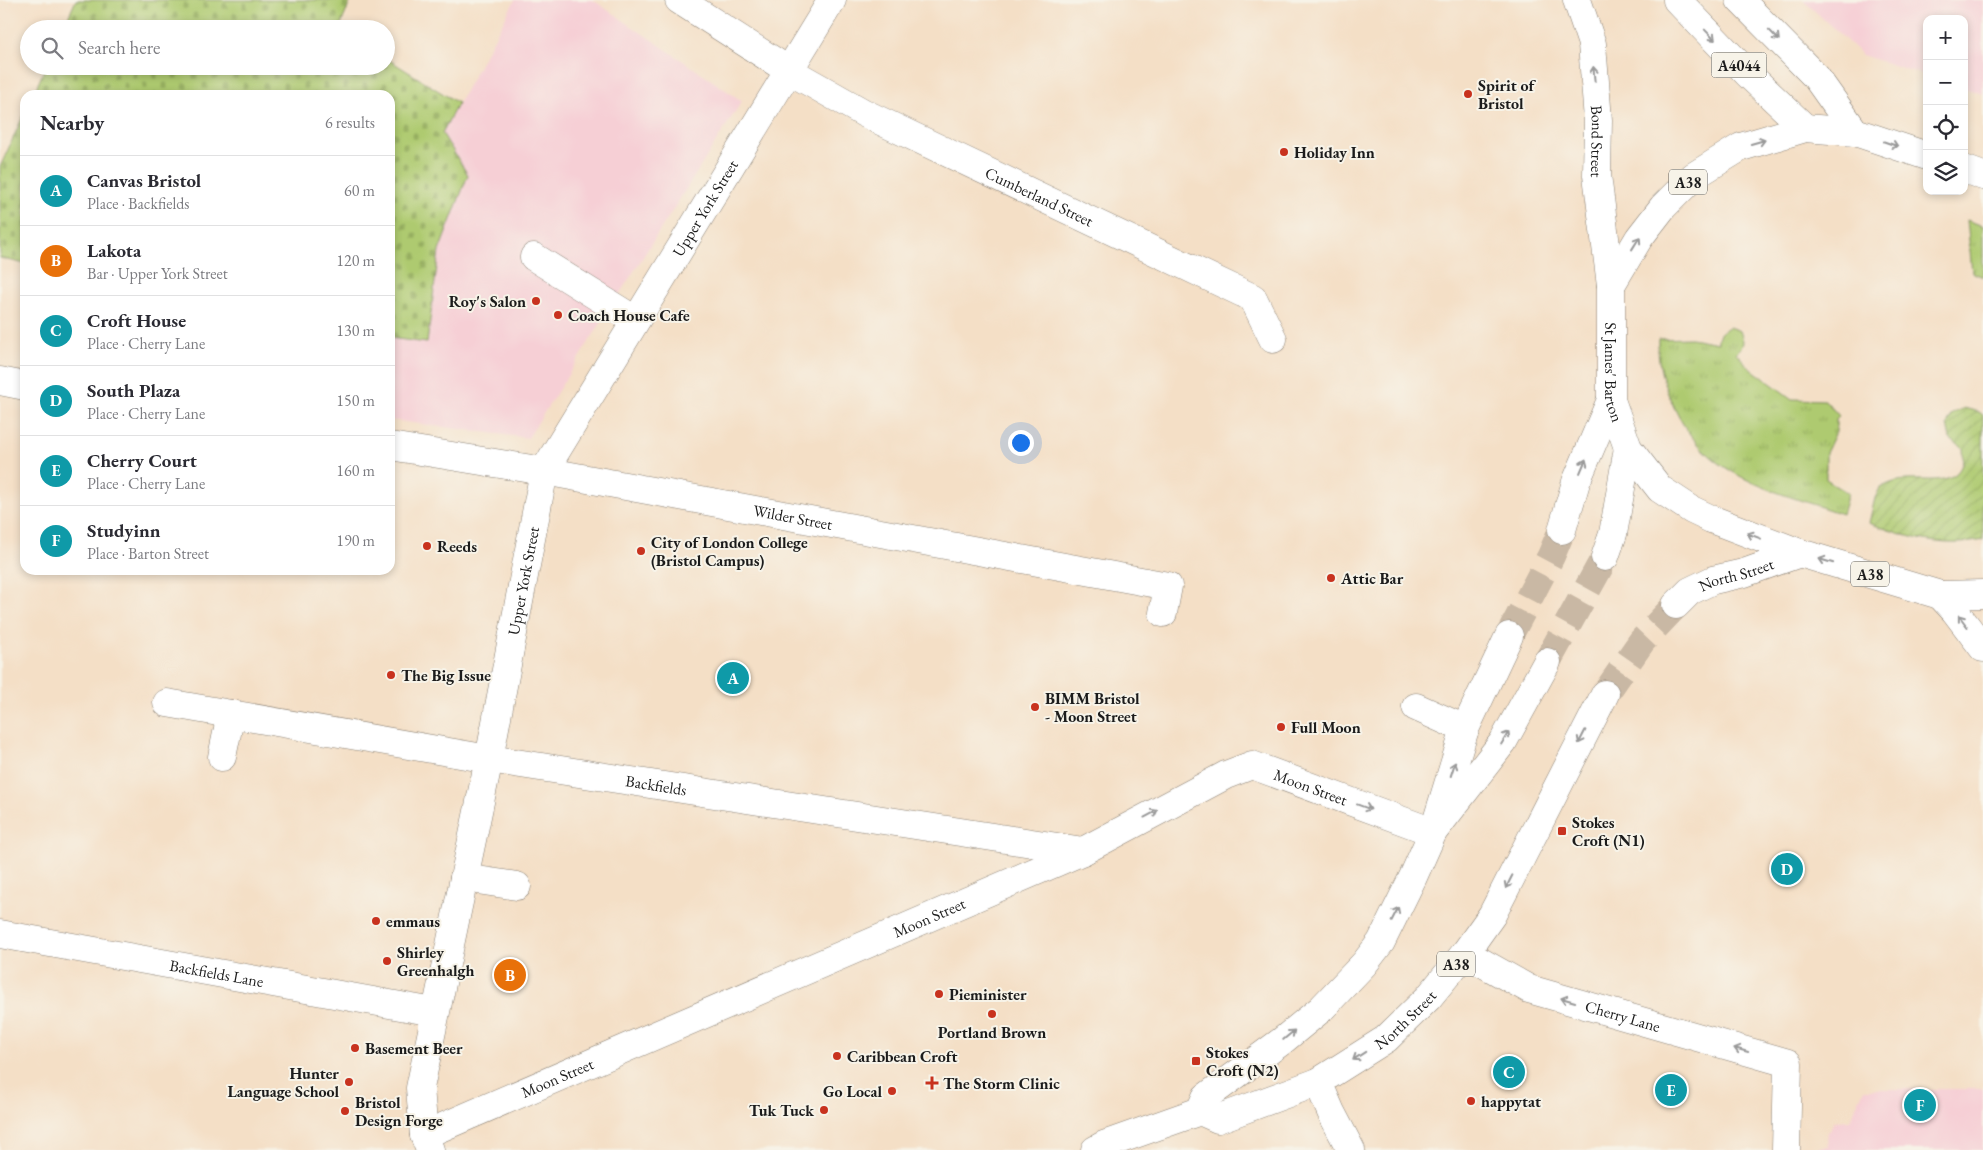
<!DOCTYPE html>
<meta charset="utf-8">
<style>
:root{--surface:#fff;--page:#f7f7f7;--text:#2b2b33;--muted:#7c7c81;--line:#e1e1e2;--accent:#c8321e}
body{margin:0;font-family:"EB Garamond",serif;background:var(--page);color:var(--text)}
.controls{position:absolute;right:15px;top:15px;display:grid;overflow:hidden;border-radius:10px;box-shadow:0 2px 8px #0003}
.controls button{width:45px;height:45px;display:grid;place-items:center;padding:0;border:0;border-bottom:1px solid var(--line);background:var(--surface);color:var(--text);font:25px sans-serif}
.you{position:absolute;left:1020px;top:442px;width:18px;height:18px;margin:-12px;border:4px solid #fff;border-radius:50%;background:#1a73e8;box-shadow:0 0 0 8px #1a73e833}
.badge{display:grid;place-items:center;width:32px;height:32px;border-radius:50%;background:var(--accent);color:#fff;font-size:16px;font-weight:700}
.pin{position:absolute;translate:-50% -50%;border:2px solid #fff;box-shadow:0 1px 5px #0006}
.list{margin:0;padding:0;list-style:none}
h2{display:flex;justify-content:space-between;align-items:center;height:65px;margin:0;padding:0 20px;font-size:21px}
h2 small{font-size:16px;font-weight:400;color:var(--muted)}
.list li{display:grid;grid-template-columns:32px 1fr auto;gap:15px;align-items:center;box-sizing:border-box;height:70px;padding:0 20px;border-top:1px solid var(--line)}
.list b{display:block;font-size:19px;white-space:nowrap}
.list p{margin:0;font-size:16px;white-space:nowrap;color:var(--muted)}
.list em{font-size:16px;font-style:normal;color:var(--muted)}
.icon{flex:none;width:28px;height:28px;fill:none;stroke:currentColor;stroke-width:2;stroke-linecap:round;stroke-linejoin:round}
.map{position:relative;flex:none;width:1983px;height:1150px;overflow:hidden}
.search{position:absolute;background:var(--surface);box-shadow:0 2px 8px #0003;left:20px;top:20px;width:375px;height:55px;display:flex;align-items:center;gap:12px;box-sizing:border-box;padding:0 18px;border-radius:28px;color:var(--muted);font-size:19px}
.panel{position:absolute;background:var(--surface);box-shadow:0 2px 8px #0003;left:20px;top:90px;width:375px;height:485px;border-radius:15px}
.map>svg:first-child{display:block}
.built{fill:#f6cfd5}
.grass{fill:url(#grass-tufts);stroke:#657346}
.cemetery{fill:url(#cemetery-stones);stroke:#657346}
.garden{fill:url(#garden-furrows);stroke:#657346}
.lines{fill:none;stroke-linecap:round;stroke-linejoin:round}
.major-tunnel{stroke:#c9b8a4;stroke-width:28;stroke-dasharray:28 14;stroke-linecap:butt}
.minor-casing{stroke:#887e71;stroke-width:29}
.major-casing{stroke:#887e71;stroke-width:29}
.highway-casing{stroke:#887e71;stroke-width:29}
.minor{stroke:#fff;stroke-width:28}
.major{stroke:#fff;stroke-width:28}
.highway{stroke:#fff;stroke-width:28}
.oneway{stroke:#999}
.poi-dot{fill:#c8321e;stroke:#f7f3e8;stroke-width:2}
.labels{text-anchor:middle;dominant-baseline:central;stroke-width:4;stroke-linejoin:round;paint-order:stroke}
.shield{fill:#f7f3e8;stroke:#5e5c59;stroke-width:1}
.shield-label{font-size:15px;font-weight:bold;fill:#1c1c1c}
.poi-label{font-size:16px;font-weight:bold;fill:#1c1c1c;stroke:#f7f3e8;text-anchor:start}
.street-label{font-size:16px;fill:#1c1c1c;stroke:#f7f3e8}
</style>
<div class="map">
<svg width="1983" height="1150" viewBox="0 0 1983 1150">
<defs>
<pattern id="grass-tufts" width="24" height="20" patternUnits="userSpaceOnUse" patternTransform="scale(1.25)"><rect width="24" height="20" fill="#aeca70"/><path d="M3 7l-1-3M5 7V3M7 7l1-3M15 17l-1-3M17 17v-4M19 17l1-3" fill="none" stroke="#95ad60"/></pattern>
<pattern id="cemetery-stones" width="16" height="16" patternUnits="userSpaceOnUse" patternTransform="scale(1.25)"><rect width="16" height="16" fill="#aeca70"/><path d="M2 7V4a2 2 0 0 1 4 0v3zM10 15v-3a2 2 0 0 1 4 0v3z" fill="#95ad60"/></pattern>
<pattern id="garden-furrows" width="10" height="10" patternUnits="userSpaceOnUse" patternTransform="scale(1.25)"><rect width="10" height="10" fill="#aeca70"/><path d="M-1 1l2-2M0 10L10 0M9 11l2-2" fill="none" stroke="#95ad60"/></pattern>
</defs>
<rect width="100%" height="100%" fill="#f7f3e8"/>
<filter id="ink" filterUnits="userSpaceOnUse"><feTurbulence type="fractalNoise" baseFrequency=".02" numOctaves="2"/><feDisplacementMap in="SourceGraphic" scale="10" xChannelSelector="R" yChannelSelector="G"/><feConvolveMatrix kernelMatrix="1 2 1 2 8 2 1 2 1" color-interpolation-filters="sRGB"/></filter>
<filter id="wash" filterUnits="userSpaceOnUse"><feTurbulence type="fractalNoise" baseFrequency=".0096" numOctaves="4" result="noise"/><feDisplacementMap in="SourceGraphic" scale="20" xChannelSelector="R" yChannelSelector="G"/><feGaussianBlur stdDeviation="1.12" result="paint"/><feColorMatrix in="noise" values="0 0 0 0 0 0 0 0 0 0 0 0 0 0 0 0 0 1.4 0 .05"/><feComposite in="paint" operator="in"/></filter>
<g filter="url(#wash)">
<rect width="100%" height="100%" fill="#f4dfc6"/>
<path class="built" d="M515 0H593L742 101 528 438 390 420V338L427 343 439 251 468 176 442 133Z
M1803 0H1983V94L1964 88V19H1927V76L1862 55Z
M1864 1089H1983V1150H1816L1819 1147 1828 1146 1827 1134 1834 1121 1850 1120Z"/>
<path class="grass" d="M1967 220 1983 226V277L1972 272Z
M1729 327 1740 331C1744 341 1745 345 1736 353L1750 368 1792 399 1825 400 1839 416 1836 420V432L1826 453V479L1848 493 1842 514C1773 490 1706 479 1673 405 1663 384 1657 363 1658 339L1691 338 1718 343C1717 334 1722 331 1729 327Z"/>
<path class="cemetery" d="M76 0H351L339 29H63Z
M386 58 458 103 442 133 468 175 439 251 427 343 390 338V95H33L46 66H386Z
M25 112V264L0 258V167Z"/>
<path class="garden" d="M1964 408 1979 412 1983 415V540C1940 549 1908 537 1869 523L1875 498 1880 488C1886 485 1892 482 1898 481 1925 476 1967 492 1963 448L1950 439 1947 425 1952 414Z"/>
</g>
<g filter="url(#ink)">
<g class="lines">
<path class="major-tunnel" d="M1509 636 1551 556 1562 530
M1547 662 1605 557
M1605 694 1642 641 1676 605"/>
<g class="minor-casing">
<g id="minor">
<path id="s1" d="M679 0 788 70 864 113 1253 298 1273 339"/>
<path d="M534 257 635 320"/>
<path d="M0 381 25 386"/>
<path id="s2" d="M390 446 544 471 1168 586 1163 613"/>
<path id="s3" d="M167 703 489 759 1083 851"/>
<path d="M1416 707 1465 729"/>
<path d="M222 757 231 714"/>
<path d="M464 878 517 886"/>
<path id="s4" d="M0 934 434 1012"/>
<path id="s5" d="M1465 953 1529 989 1788 1063 1786 1150"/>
<path d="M1318 1082 1331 1112 1351 1150"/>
<path id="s6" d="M424 1135 1083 851 1226 775 1252 765 1433 832"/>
<path id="s7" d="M430 1150 424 1135 420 1088 489 759 544 471 832 0"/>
</g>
</g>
<g class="major-casing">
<g id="major">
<path d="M1562 530 1576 482 1611 400"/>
<path d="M1605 557 1613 534 1628 448"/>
<path d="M1940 595 1955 611 1983 648"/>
<path id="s8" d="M1676 605 1690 591 1713 580 1744 573 1800 553"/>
<path d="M1438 817 1465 729 1509 636"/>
<path d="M1200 1111 1206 1097 1282 1041 1321 1009 1364 964 1381 942 1413 877 1433 832 1503 742 1547 662"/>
<path id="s9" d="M1095 1150 1104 1145 1200 1111 1218 1119 1318 1082 1386 1039 1428 998 1465 953 1492 915 1605 694"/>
</g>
</g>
<g class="highway-casing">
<g id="highway">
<path id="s10" d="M1577 0 1592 44 1598 120 1597 175 1611 285V400L1628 448 1660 489 1692 510 1711 519 1800 553 1940 595 1983 594"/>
<path d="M1677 0 1748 74 1805 128"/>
<path d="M1740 0 1816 77 1855 132"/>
<path d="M1964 169 1983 176"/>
<path d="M1611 285 1639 238 1663 207 1694 176 1741 147 1805 128 1855 132 1927 156"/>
</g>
</g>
<use href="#minor" class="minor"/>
<use href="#major" class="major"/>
<use href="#highway" class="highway"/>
</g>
<defs><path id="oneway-shaft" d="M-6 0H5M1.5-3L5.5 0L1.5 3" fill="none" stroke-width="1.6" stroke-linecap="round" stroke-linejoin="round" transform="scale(1.25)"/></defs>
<g class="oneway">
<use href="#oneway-shaft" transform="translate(1710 35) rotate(46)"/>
<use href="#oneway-shaft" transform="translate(1774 35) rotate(46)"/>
<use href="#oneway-shaft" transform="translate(1594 74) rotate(-95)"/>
<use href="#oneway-shaft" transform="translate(1758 142) rotate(-16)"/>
<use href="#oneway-shaft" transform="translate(1891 144) rotate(19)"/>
<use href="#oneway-shaft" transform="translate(1636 243) rotate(-58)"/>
<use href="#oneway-shaft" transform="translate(1583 466) rotate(-67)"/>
<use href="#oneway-shaft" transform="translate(1754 536) rotate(-159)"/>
<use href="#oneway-shaft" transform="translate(1826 561) rotate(-163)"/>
<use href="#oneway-shaft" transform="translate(1963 621) rotate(-127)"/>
<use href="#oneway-shaft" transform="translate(1582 737) rotate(117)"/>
<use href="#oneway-shaft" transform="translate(1505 738) rotate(-59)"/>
<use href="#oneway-shaft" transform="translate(1453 769) rotate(-72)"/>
<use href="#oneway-shaft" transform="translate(1364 807) rotate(20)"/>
<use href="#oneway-shaft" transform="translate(1151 814) rotate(-28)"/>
<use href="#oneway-shaft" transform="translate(1509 882) rotate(117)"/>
<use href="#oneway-shaft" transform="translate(1395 914) rotate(-63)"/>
<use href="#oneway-shaft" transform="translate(1568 1000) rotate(-164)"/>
<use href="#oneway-shaft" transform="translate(1289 1035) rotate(-40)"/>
<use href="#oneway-shaft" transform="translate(1741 1050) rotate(-164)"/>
<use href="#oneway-shaft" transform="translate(1359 1056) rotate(147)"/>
</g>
</g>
<g class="poi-dot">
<circle cx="1468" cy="94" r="5"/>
<circle cx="1284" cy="152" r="5"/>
<circle cx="536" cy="301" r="5"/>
<circle cx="558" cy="315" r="5"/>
<circle cx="427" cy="546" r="5"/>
<circle cx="641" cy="551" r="5"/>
<circle cx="1331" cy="578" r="5"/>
<circle cx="391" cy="675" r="5"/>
<circle cx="1035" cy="707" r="5"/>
<circle cx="1281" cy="727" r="5"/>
<rect x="1557" y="826" width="10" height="10" rx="2.5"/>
<circle cx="376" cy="921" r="5"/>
<circle cx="387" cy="961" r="5"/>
<circle cx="939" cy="994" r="5"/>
<circle cx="992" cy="1014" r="5"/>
<circle cx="355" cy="1048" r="5"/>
<circle cx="837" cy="1056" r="5"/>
<rect x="1191" y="1056" width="10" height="10" rx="2.5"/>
<circle cx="349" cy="1082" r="5"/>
<path d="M929.5 1075.5h5v5h5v5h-5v5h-5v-5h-5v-5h5z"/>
<circle cx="892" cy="1091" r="5"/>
<circle cx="1471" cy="1101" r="5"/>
<circle cx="824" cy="1110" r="5"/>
<circle cx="345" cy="1111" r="5"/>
</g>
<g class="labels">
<g class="shield">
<rect x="1711.5" y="52.5" width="55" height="25" rx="4"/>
<rect x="1669" y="169.5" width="38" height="25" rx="4"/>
<rect x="1851" y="561.5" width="38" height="25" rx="4"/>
<rect x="1437" y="951.5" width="38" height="25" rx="4"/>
</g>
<g class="shield-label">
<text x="1739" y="65">A4044</text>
<text x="1688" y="182">A38</text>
<text x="1870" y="574">A38</text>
<text x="1456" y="964">A38</text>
</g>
<g class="poi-label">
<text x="1478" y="85">Spirit of<tspan x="1478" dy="18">Bristol</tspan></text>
<text x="1294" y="152">Holiday Inn</text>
<text x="526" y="301" text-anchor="end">Roy's Salon</text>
<text x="568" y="315">Coach House Cafe</text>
<text x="651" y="542">City of London College<tspan x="651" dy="18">(Bristol Campus)</tspan></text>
<text x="437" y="546">Reeds</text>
<text x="1341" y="578">Attic Bar</text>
<text x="401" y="675">The Big Issue</text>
<text x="1045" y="698">BIMM Bristol<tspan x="1045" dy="18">- Moon Street</tspan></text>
<text x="1291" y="727">Full Moon</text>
<text x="1572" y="822">Stokes<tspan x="1572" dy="18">Croft (N1)</tspan></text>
<text x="386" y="921">emmaus</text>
<text x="397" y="952">Shirley<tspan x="397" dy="18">Greenhalgh</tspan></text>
<text x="949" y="994">Pieminister</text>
<text x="992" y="1032" text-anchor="middle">Portland Brown</text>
<text x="365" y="1048">Basement Beer</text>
<text x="1206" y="1052">Stokes<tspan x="1206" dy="18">Croft (N2)</tspan></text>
<text x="847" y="1056">Caribbean Croft</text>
<text x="339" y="1073" text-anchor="end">Hunter<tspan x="339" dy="18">Language School</tspan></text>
<text x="943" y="1083">The Storm Clinic</text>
<text x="882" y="1091" text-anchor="end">Go Local</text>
<text x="1481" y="1101">happytat</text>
<text x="355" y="1102">Bristol<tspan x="355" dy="18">Design Forge</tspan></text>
<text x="814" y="1110" text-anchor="end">Tuk Tuck</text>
</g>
<g class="street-label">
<text stroke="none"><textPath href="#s10" startOffset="144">Bond Street</textPath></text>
<text stroke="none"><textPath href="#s1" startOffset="411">Cumberland Street</textPath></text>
<text stroke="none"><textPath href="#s7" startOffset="1001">Upper York Street</textPath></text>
<text stroke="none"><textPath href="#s10" startOffset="376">St James' Barton</textPath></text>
<text stroke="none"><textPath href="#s2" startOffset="409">Wilder Street</textPath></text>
<text stroke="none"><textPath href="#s8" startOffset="69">North Street</textPath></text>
<text stroke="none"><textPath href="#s7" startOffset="581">Upper York Street</textPath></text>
<text stroke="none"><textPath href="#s3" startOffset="496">Backfields</textPath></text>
<text stroke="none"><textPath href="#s6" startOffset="970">Moon Street</textPath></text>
<text stroke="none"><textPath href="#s6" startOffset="550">Moon Street</textPath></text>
<text stroke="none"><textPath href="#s4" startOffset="220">Backfields Lane</textPath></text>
<text stroke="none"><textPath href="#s5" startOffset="171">Cherry Lane</textPath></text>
<text stroke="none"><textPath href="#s9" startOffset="346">North Street</textPath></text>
<text stroke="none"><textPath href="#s6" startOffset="145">Moon Street</textPath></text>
</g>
</g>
</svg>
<div class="controls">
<button>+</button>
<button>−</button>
<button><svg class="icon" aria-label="locate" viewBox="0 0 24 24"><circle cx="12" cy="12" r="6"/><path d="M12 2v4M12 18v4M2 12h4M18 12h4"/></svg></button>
<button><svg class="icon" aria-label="layers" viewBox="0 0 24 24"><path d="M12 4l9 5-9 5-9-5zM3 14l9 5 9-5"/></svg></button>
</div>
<div class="you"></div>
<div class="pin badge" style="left:733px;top:678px;background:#0f9aa8">A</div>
<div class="pin badge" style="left:510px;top:975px;background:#e8710a">B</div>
<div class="pin badge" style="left:1509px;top:1072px;background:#0f9aa8">C</div>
<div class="pin badge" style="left:1787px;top:869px;background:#0f9aa8">D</div>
<div class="pin badge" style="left:1671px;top:1090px;background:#0f9aa8">E</div>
<div class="pin badge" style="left:1920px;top:1105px;background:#0f9aa8">F</div>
<div class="search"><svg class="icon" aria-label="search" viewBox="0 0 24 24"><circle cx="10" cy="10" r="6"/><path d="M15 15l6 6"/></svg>Search here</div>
<section class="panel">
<h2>Nearby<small>6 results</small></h2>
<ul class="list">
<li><span class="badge" style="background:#0f9aa8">A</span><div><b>Canvas Bristol</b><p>Place · Backfields</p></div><em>60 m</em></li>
<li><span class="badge" style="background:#e8710a">B</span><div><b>Lakota</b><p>Bar · Upper York Street</p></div><em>120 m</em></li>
<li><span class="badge" style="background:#0f9aa8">C</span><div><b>Croft House</b><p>Place · Cherry Lane</p></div><em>130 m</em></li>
<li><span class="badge" style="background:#0f9aa8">D</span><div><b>South Plaza</b><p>Place · Cherry Lane</p></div><em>150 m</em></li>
<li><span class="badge" style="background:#0f9aa8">E</span><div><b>Cherry Court</b><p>Place · Cherry Lane</p></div><em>160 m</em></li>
<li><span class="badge" style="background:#0f9aa8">F</span><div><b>Studyinn</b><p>Place · Barton Street</p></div><em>190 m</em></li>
</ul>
</section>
</div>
